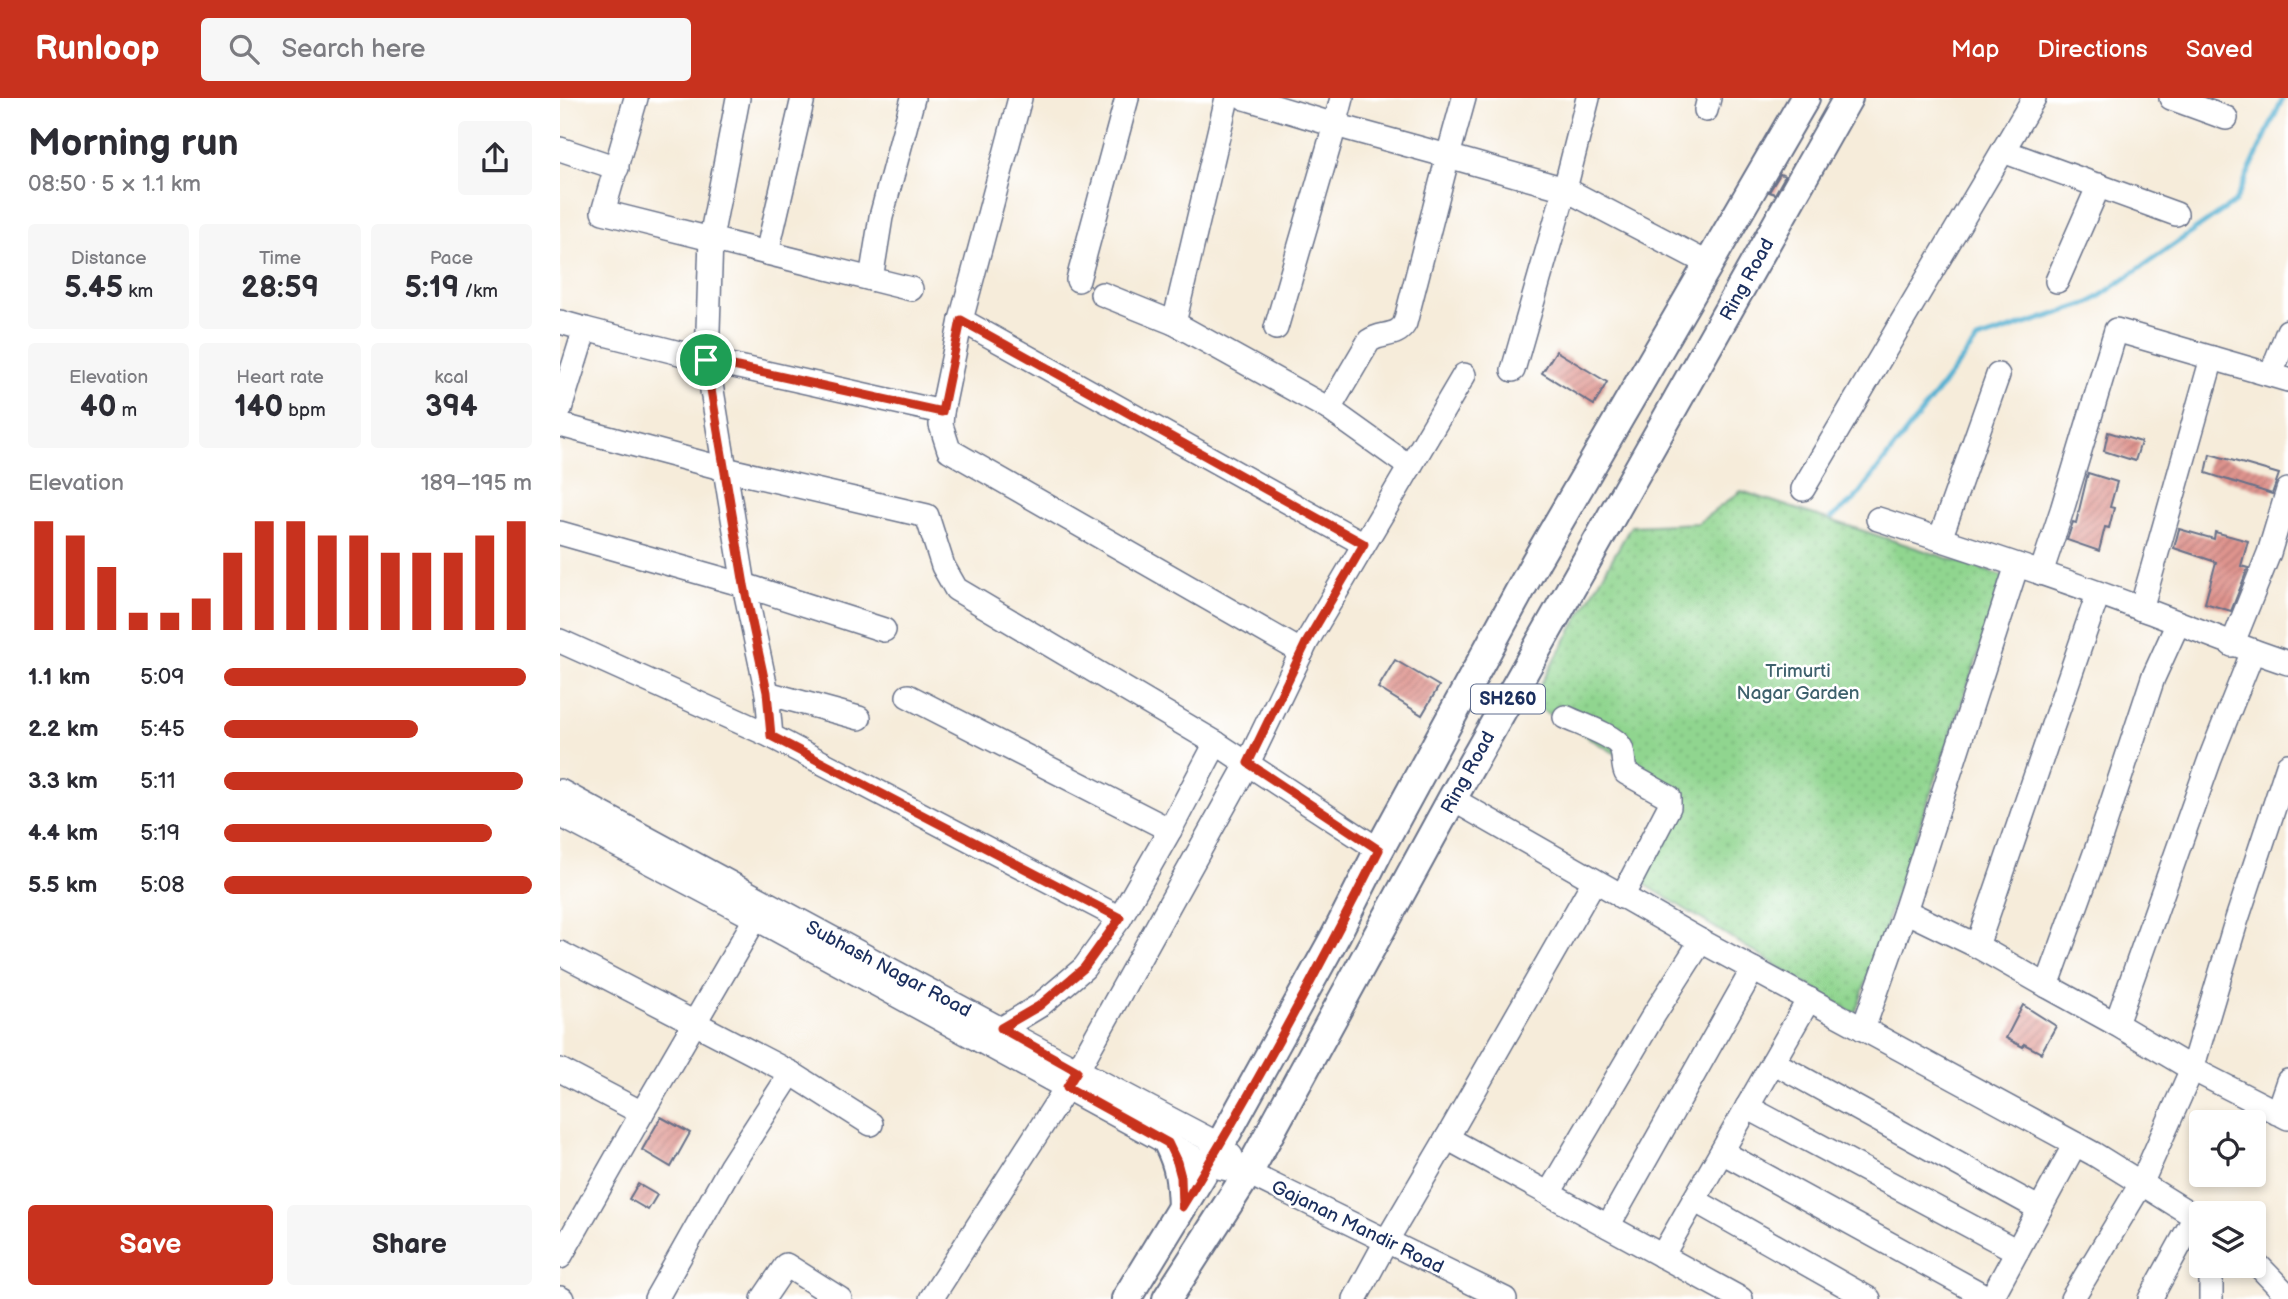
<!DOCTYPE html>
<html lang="en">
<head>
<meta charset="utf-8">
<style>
  body { margin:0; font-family:"Balsamiq Sans",sans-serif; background:#f7f7f7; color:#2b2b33; height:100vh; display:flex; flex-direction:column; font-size:26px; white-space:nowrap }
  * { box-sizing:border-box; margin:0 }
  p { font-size:23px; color:#7c7c81 }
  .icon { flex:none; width:38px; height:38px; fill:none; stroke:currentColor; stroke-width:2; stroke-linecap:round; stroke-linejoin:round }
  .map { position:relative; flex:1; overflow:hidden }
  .drawer { display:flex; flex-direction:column; background:#fff; width:560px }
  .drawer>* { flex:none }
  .fabs { position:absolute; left:1629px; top:1012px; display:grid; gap:14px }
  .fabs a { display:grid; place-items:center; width:77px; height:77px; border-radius:7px; background:#fff; box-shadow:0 4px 10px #0003; font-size:35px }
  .pin { position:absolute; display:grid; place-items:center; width:60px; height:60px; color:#fff; margin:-30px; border:4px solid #fff; border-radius:50%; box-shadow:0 2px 7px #0007 }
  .round { display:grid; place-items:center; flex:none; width:74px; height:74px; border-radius:7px; background:#f7f7f7 }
  .summary { display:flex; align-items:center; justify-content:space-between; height:119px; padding:0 28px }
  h1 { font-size:38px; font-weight:600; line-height:52px }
  .figures { display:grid; grid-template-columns:repeat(3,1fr); gap:10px; height:119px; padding:7px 28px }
  .figures div { display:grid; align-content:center; border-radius:7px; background:#f7f7f7; text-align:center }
  .figures b { font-size:30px; font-weight:600 }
  .figures small { font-size:19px; font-weight:400 }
  .figures p { font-size:19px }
  .chart { height:196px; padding:14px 28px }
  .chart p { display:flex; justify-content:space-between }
  .chart svg { width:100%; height:126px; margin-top:7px; stroke:#c8321e; stroke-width:6 }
  .primary-button { display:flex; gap:14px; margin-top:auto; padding:14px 28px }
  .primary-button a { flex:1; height:80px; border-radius:7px; background:#c8321e; color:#fff; font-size:28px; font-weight:600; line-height:80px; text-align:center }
  .primary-button a+a { background:#f7f7f7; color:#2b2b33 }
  ul { padding:0 28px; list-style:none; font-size:23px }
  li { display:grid; grid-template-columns:112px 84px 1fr; align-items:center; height:52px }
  li i { height:18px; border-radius:9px; background:#c8321e }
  header { display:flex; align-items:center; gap:42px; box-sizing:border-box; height:98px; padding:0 35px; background:#c8321e; color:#fff }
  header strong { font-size:33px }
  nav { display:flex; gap:38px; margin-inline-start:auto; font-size:24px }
  .search { width:490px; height:63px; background:#f7f7f7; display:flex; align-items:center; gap:18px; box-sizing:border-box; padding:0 24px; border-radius:7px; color:#7c7c81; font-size:26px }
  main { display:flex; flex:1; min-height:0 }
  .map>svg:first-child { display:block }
  .green { fill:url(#green-dots); stroke:#568276; stroke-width:2 }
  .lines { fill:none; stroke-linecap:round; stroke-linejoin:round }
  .stream { stroke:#53b0d1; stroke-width:5 }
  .building { fill:url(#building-hatch) }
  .minor-casing { stroke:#687189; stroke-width:26 }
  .major-casing { stroke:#687189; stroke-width:32 }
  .minor { stroke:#fff; stroke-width:23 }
  .major { stroke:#fff; stroke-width:28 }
  .route-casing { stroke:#fff; stroke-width:14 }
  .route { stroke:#c8321e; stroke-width:9 }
  .labels { text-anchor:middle; stroke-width:5; stroke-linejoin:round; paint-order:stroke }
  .shield { fill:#fff; stroke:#5f6d8e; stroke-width:2 }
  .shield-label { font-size:18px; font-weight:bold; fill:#1b2f5e }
  .street-label { font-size:19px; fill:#1b2f5e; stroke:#fff }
  .park-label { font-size:19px; fill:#3e616d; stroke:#fff }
</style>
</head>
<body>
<header>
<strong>Runloop</strong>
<div class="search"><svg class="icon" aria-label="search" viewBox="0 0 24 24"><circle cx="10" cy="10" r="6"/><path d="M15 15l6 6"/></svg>Search here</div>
<nav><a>Map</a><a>Directions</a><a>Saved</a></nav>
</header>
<main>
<section class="drawer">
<div class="summary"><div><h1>Morning run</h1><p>08:50 · 5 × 1.1 km</p></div><a class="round"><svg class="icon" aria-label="share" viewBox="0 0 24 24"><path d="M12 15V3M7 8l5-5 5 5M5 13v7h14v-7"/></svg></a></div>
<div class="figures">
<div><p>Distance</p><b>5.45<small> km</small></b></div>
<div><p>Time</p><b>28:59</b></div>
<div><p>Pace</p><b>5:19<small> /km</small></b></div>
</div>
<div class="figures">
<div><p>Elevation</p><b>40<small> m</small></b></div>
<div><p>Heart rate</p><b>140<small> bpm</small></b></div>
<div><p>kcal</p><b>394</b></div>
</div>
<div class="chart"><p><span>Elevation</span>189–195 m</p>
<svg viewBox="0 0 160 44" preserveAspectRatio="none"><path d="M5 44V6M15 44V11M25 44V22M35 44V38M45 44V38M55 44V33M65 44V17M75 44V6M85 44V6M95 44V11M105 44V11M115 44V17M125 44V17M135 44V17M145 44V11M155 44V6"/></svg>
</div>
<ul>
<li><b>1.1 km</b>5:09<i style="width:98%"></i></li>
<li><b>2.2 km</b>5:45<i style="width:63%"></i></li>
<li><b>3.3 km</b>5:11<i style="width:97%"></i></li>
<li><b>4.4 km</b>5:19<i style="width:87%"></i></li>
<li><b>5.5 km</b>5:08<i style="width:100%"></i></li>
</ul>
<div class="primary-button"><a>Save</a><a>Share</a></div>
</section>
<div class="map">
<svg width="1728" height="1201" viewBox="0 0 1728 1201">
  <defs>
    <pattern id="green-dots" width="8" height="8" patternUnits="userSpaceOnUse" patternTransform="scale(1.75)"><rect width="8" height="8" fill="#90d58f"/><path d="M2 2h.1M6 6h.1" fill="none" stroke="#7cb77e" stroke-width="1.8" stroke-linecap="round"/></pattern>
    <pattern id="building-hatch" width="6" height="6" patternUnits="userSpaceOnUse" patternTransform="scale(1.75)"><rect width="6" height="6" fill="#df948e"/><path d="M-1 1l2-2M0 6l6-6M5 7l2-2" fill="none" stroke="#b47977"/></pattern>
  </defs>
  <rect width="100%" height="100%" fill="#fff"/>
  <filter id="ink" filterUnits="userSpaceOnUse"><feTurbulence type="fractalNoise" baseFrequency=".0143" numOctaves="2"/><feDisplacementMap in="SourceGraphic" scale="14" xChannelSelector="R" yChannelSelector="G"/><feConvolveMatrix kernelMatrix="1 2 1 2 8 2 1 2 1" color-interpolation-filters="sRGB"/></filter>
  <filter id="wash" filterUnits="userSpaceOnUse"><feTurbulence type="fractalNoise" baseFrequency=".00686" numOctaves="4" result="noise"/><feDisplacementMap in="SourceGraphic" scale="28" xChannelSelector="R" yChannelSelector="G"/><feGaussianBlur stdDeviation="1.57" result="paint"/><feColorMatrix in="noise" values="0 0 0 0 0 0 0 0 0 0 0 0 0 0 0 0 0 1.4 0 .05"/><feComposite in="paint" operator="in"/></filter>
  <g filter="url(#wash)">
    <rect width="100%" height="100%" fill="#f6ecda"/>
    <path class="green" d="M1181 393 1445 479 1295 916 1076 781 1120 694 970 605 1071 428 1138 425Z"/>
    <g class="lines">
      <path class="stream" d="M1272 419 1294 402 1417 242 1530 205 1675 104 1723 0"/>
    </g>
    <g id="blocks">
      <g class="building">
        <path d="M1220 76 1225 78 1215 96 1209 94Z"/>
        <path d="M996 253 1047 284 1034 307 982 275Z"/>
        <path d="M1548 334 1581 344 1575 363 1544 353Z"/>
        <path d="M1650 356 1719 376 1712 396 1646 375Z"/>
        <path d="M1528 375 1557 384 1550 409 1554 410 1549 430 1545 429 1539 453 1507 442 1513 424 1516 425Z"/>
        <path d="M1619 431 1654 441 1655 434 1688 443 1681 468 1688 470 1671 513 1645 505 1656 464 1614 450Z"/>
        <path d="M835 562 879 588 862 617 818 590Z"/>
        <path d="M1463 907 1496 928 1481 955 1464 946 1463 949 1446 940Z"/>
        <path d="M101 1019 130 1035 111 1069 82 1052Z"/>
        <path d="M78 1086 97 1097 88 1112 69 1101Z"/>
      </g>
    </g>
  </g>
  <g filter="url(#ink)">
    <use href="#blocks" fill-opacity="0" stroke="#687189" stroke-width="2"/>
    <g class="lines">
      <g class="minor-casing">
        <g id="minor">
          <path d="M76 0 43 114 351 191"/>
          <path d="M178 0 151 140 147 262 184 487 207 595 211 638 560 820 524 870 479 908 421 943"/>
          <path d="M460 0 401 222 382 314 381 327 389 352 742 554"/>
          <path d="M667 0 614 225 769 311 809 243C821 234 837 240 845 225L888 58 775 27 782 0"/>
          <path d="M685 0 775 27 716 230"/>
          <path d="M904 0 888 58 1005 91 1028 0"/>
          <path d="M1611 0 1666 20"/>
          <path d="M1146 12 1149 0"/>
          <path d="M0 51 57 70"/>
          <path d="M1443 53 1616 116"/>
          <path d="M207 155 243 0"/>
          <path d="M311 181 321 119 353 0"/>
          <path d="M518 182 567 0"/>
          <path d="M1497 183 1539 87"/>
          <path d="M542 196 614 225"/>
          <path d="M401 222 804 446"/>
          <path d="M0 224 25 231"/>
          <path d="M953 272 1005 91 1147 165"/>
          <path d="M1711 276 1728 233"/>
          <path d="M0 311 25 231 147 262 382 314"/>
          <path d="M769 311 850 369"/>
          <path d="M0 327 165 371 367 418 383 468 396 491 656 645 610 732 560 820"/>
          <path d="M1243 391 1474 0"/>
          <path d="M1318 421C1407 450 1495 478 1582 511 1631 529 1679 549 1728 565"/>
          <path d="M0 435 184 487 324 532"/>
          <path d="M1380 441 1438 277"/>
          <path d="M1481 475 1502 412 1556 232 1728 282"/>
          <path d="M1538 496 1417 848 1487 888 1537 750 1593 580 1618 525"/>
          <path d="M1581 511 1652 260"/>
          <path d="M0 543 211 638"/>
          <path d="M1672 547 1709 455 1728 392"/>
          <path d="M207 595 299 620"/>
          <path d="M348 598 610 732"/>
          <path d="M1005 619C1017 625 1053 637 1060 648 1065 655 1062 667 1066 675L1109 699V709L1062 799"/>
          <path d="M656 645 819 752"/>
          <path d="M0 693C220 812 439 932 660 1047L671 1058"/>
          <path d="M892 701 1141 843 1534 1056 1642 1123"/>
          <path d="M0 717 195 820 648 1067 688 1075 945 1201"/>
          <path d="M1345 813 1417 848"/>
          <path d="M0 855 231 975 171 1068 96 1201"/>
          <path d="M1487 888 1556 926 1632 971 1728 1020"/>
          <path d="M1556 926 1650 661 1693 553"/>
          <path d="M1303 931 1345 813 1457 467"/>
          <path d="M1213 964 1480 1111"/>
          <path d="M0 972 82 1015 0 1159"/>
          <path d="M231 975 311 1026"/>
          <path d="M1187 1009 1457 1153"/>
          <path d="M82 1015 202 809"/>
          <path d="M1717 1015 1728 983"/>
          <path d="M887 1040 1034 783"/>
          <path d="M1162 1054 1430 1201"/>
          <path d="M989 1095 1095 915 1141 843"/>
          <path d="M1134 1102 1309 1201"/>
          <path d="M1048 1128 1193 871"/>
          <path d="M1102 1158 1249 901"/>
          <path d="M1694 1163 1723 1193 1728 1196"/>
          <path d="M0 1200 2 1201"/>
          <path d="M203 1201 226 1167 280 1201"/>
          <path d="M371 1201 517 973 688 665 746 545 904 277"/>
          <path d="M795 1201 827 1142 887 1040 1181 1201"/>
          <path d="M1431 1201 1515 1046"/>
          <path d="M1512 1201 1581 1086 1632 971 1676 824 1728 667"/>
          <path d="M1590 1201 1635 1119"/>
          <path d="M1651 1201V1176L1655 1167"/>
        </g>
      </g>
      <g class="major-casing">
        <g id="major">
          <path d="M608 1045C620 1069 621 1083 622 1109"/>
          <path d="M566 1201 660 1047 776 837 819 752 976 463 1245 0"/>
          <path d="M607 1201 688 1075 892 701 1288 0"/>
        </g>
      </g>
      <use href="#minor" class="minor"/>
      <use href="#major" class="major"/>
    </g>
  </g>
  <g class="lines" filter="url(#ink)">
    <g class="route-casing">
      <path id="route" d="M401 222 804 446 746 545 688 665 819 752C758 873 694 993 622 1109L621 1079 617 1064 608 1045 507 989 517 973 441 930 479 908 524 870 560 820 211 638 207 594 184 487 146 262 382 314Z"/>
    </g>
    <use href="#route" class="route"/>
  </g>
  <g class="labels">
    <rect class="shield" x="911" y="586.5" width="74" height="29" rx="5"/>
    <g class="shield-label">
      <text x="948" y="607">SH260</text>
    </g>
    <g class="street-label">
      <text transform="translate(1186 181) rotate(-61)" y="7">Ring Road</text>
      <text transform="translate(907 674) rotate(-61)" y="7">Ring Road</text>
      <text transform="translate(329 870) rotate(28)" y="7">Subhash Nagar Road</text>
      <text transform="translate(798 1128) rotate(26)" y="7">Gajanan Mandir Road</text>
    </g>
    <g class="park-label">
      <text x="1238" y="579">Trimurti<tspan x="1238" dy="22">Nagar Garden</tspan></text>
    </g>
  </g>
</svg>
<div class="fabs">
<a><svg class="icon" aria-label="locate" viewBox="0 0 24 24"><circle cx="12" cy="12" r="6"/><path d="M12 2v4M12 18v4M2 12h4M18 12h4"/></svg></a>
<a><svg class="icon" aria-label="layers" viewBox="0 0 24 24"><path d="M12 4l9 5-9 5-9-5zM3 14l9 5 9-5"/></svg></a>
</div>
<div class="pin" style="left:146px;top:262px;background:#1e9e55"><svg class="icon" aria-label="arrive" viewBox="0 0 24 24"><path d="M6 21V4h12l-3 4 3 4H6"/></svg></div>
</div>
</main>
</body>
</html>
